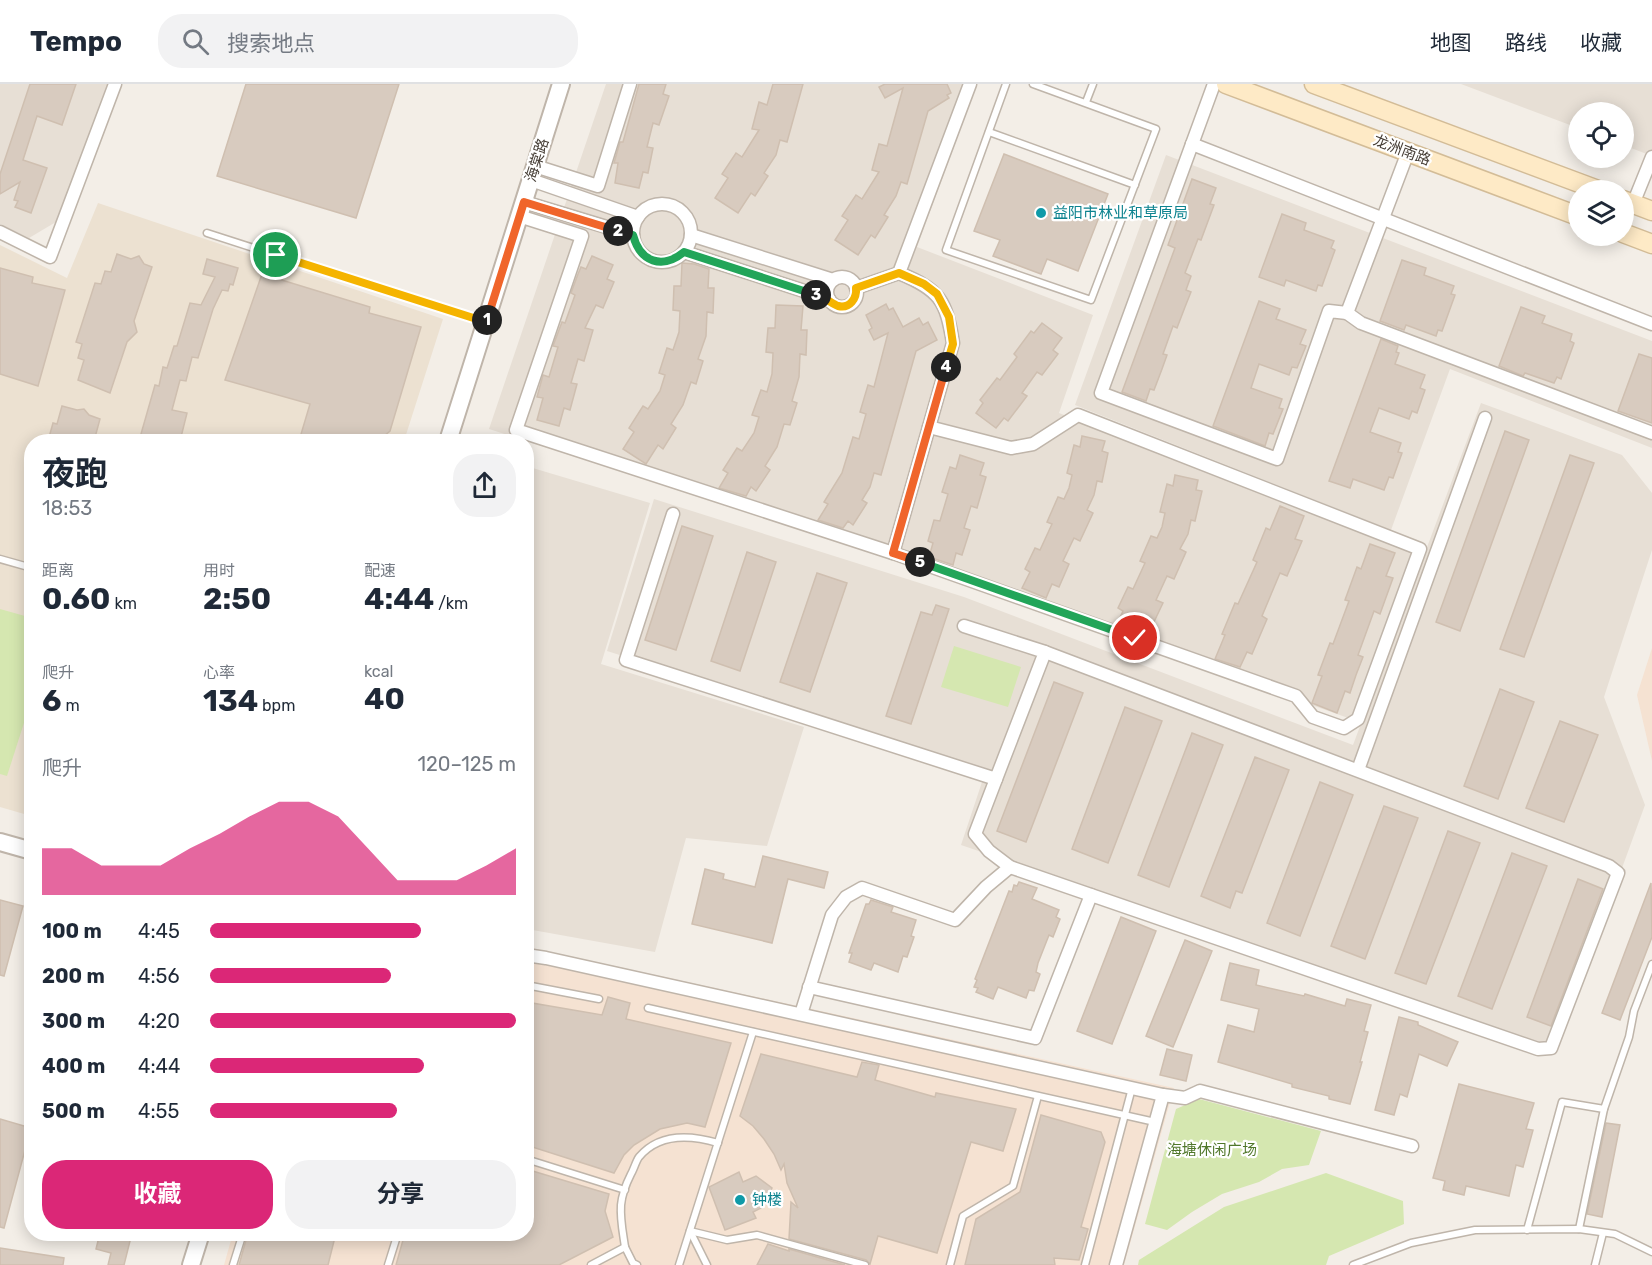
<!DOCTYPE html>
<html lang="zh">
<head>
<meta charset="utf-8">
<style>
  body { margin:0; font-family:Rubik,"Noto Sans SC",sans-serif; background:#f2f2f3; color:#1f2937; height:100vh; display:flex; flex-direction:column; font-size:22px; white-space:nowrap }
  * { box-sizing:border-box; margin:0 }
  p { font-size:20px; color:#747a83 }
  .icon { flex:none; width:33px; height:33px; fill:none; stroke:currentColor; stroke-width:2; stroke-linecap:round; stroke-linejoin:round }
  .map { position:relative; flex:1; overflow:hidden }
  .details { position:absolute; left:24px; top:350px; width:510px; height:807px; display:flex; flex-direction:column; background:#fff; border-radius:24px; box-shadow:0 3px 15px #0003 }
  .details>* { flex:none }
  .fabs { position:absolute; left:1568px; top:18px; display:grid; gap:12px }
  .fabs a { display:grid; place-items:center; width:66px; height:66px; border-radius:50%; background:#fff; box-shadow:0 3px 15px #0003; font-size:30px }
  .pin { position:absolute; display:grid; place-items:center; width:51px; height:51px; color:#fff; margin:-26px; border:3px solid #fff; border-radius:50%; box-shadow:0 2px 6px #0007 }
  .km { position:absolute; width:30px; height:30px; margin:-15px; border-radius:50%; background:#222; color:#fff; font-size:16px; line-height:30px; text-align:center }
  .round { display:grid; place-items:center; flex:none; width:63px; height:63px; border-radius:24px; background:#f2f2f3 }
  .headline { display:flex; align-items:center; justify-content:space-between; height:102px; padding:0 18px }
  h1 { font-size:33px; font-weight:700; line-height:45px }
  .figures { display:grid; grid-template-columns:repeat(3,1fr); gap:9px; height:102px; padding:6px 18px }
  .figures div { display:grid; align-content:center }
  .figures b { font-size:30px; font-weight:700 }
  .figures small { font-size:16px; font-weight:400 }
  .figures p { font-size:16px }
  .chart { height:168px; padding:12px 18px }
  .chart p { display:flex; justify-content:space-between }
  .chart svg { width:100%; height:108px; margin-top:6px; fill:#db2777; opacity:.7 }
  .cta { display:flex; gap:12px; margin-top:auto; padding:12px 18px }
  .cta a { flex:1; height:69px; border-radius:24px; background:#db2777; color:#fff; font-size:24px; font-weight:700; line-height:69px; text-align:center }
  .cta a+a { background:#f2f2f3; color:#1f2937 }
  ul { padding:0 18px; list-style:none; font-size:20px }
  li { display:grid; grid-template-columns:96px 72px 1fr; align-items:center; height:45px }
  li i { height:15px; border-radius:8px; background:#db2777 }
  header { display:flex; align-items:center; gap:36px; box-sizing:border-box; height:84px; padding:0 30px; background:#fff; border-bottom:2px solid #e0e1e3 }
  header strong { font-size:28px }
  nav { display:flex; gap:33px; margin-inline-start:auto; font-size:21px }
  .search { width:420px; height:54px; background:#f2f2f3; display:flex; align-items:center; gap:15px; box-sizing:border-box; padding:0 21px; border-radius:24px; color:#747a83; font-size:22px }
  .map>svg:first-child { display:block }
  .residential { fill:#e7dfd5 }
  .commercial { fill:#f5e2d2 }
  .education { fill:#ece1d1 }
  .green { fill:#d5e7b0 }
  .building { fill:#d8cbbf; stroke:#cfbfb0; stroke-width:1.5 }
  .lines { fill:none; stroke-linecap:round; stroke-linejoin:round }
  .service-casing { stroke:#bfb5aa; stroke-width:9 }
  .minor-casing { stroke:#bfb5aa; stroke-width:15 }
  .tertiary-casing { stroke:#bfb5aa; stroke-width:20 }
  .secondary-casing { stroke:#d3bc97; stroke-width:21 }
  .service { stroke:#fff; stroke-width:6 }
  .minor { stroke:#fff; stroke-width:12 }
  .tertiary { stroke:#fff; stroke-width:16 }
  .secondary { stroke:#feeac6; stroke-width:18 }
  .split-1-casing { stroke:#fff; stroke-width:12 }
  .split-2-casing { stroke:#fff; stroke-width:12 }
  .split-3-casing { stroke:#fff; stroke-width:12 }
  .split-4-casing { stroke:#fff; stroke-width:12 }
  .split-5-casing { stroke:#fff; stroke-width:12 }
  .split-6-casing { stroke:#fff; stroke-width:12 }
  .split-1 { stroke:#f5b400; stroke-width:8 }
  .split-2 { stroke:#f0652b; stroke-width:8 }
  .split-3 { stroke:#22a559; stroke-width:8 }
  .split-4 { stroke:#f5b400; stroke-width:8 }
  .split-5 { stroke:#f0652b; stroke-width:8 }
  .split-6 { stroke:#22a559; stroke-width:8 }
  .culture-dot { fill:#0f9aa8; stroke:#fff; stroke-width:2 }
  .labels { text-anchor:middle; stroke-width:4.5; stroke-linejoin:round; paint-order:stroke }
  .street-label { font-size:15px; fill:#463e36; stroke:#fff }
  .culture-label { font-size:15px; fill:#0d838f; stroke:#fff; text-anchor:start }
  .park-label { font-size:15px; fill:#50772a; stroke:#fff }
</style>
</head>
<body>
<header>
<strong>Tempo</strong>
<div class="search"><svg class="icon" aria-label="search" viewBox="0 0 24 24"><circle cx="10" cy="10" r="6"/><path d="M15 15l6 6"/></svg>搜索地点</div>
<nav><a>地图</a><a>路线</a><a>收藏</a></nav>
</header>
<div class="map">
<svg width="1652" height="1181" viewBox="0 0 1652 1181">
  <rect width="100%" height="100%" fill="#f3eee7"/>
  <g class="residential">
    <path d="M0 0H108L66 132 29 154 0 140Z"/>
    <path d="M606 0H977L917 163 1093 231 1059 329 1412 467 1351 635 962 497 489 345Z"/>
    <path d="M1461 0H1652V72L1623 61V28H1578V44Z"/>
    <path d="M1166 71 1652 257V364L1450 285 1391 446 1075 321Z"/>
    <path d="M1481 319 1622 371 1652 409V466L1604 613 1645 721 1556 965 961 761 986 686 607 567 654 415 964 513 1353 661Z"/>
    <path d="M526 382 650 419 601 580 804 643 767 762 686 754 655 868 527 845Z"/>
  </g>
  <g class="commercial">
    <path d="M1652 564V677L1637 611Z"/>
    <path d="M527 863 1174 1004 1124 1181H224L233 1149H526Z"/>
  </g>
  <path class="education" d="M98 119 443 235 404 357H32L31 732 0 723V161L67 194Z"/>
  <g class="green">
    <path d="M0 525 32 534 31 617 7 692 0 690Z"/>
    <path d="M954 562 1021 583 1008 623 941 603Z"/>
    <path d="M1199 1015 1321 1047 1309 1081 1282 1085 1259 1098 1222 1110 1192 1128 1167 1146 1145 1140 1176 1025Z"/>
    <path d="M1326 1089 1403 1117 1404 1140 1329 1172 1326 1181H1138L1139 1176 1224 1123Z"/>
  </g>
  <g class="building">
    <path d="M30 0H76L62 41 37 32 23 76 47 84 31 129 15 123 18 117 14 116 20 98 0 110V90Z"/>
    <path d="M246 0H399L356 134 217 92Z"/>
    <path d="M639 0H666L663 10 669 12 659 41 653 39 647 63 653 64 648 89 643 88 639 104 615 99 618 79H614L620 58H623Z"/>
    <path d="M773 0H803L787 58 780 56 776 71 764 89 768 92 755 112 751 109 738 129 715 114 728 94 722 90 736 69 742 73 759 46 752 45 759 18 767 21Z"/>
    <path d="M885 0H947L951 9 947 11 949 14 928 27 907 100 901 98 896 112 884 131 888 133 875 154 871 151 858 171 835 156 848 136 842 132 856 111 862 115 879 88 872 86 879 60 887 62 903 4 885 14 879 3Z"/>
    <path d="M1004 70 1108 110 1078 187 1047 175 1041 190 993 172 1000 156 974 147Z"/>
    <path d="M1192 95 1216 104 1210 120 1214 121 1201 156 1198 155 1185 189 1191 192 1186 206 1191 208 1185 223 1177 244 1173 242 1163 270 1167 271 1162 285 1154 306 1150 305 1146 317 1122 308 1175 164 1168 161Z"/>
    <path d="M1282 130 1306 139 1304 146 1334 157 1331 164 1335 166 1322 202 1318 201 1316 207 1286 196 1284 202 1259 193Z"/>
    <path d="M117 170 131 175 139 172 144 180 152 183 134 237 137 248 127 258 110 309 78 296 84 276 78 274 82 260 76 258 95 199 101 200 105 187 111 188Z"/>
    <path d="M592 172 613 181 607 195 614 198 603 224 596 221 585 244 593 246 584 277 578 275 571 299 577 300 570 326 564 324 559 342 537 336 543 314 537 313 543 291 549 293 558 263 553 262 562 238 565 239 575 211 571 209 578 190 581 183 586 185Z"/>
    <path d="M207 175 238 184 233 201 230 200 228 207 222 206 213 225 198 274 192 273 186 297 180 296 172 326 187 329 180 357H139L155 301 159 302 163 283 167 284 174 262H177L190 219 201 221 215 193 203 190Z"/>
    <path d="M1402 176 1426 184 1424 191 1454 202 1451 210 1455 211 1442 247 1438 246 1436 252 1406 241 1404 246 1380 237Z"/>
    <path d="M682 179 694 180 709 185 708 204H714L713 229 707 228 706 252 698 275 703 277 696 300 691 298 683 321 671 340 676 344 663 365 658 361 646 380 623 365 634 348 629 344 643 322 648 325 660 307 665 291 659 289 667 264 673 266 679 248 680 227 673 226 674 202H681Z"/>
    <path d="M0 184 33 193 32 199 65 206 38 302 0 290Z"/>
    <path d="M262 190 370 223 369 229 421 243 390 347 378 357H299L310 320 225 296Z"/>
    <path d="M1259 217 1280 225 1276 235 1306 246 1300 260 1306 262 1297 284 1292 283 1289 291 1259 280 1251 304 1282 315 1279 324 1283 325 1273 350 1269 349 1265 362 1213 342Z"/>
    <path d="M886 220 889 226 893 224 903 243 919 234 923 241 928 238 937 256 916 267 881 391 874 389 870 403 862 416 867 419 853 441 848 437 843 444 818 436 828 420 824 418 842 389 853 353 859 355 866 330 860 328 868 301 874 303 888 249 874 256 869 246 872 244 866 231Z"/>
    <path d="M776 221 803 222 801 246H807L806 271 800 270 799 293 792 317 797 319 790 341 784 340 777 363 765 382 770 386 756 407 751 403 746 412 719 404 728 389 723 386 737 364 742 367 754 349 759 333 752 331 761 306 767 308 772 290 773 269 766 268 768 244H775Z"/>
    <path d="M1521 223 1545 232 1542 239 1572 250 1570 257 1574 259 1561 295 1557 293 1554 299 1525 289 1523 292 1499 282Z"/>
    <path d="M1042 239 1062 254 1053 266 1058 270 1042 291 1037 288 1022 309 1027 312 1008 337 1004 334 996 344 976 329 983 319 980 316 997 294 1000 296 1017 273 1014 270 1031 247 1034 249Z"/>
    <path d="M1381 255 1398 262 1396 268 1399 269 1395 280 1425 291 1420 304 1425 306 1417 329 1412 327 1409 335 1379 324 1370 348 1401 359 1398 368 1402 369 1393 394 1389 393 1384 406 1353 395 1350 404 1329 397Z"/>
    <path d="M1639 270 1652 274V339L1618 327Z"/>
    <path d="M62 322 77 326 84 325 89 331 100 335 94 357H48L53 339 57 340Z"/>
    <path d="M1505 347 1529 356 1460 547 1436 538Z"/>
    <path d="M1082 352 1105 357 1102 367 1108 369 1102 398 1097 397 1094 411 1087 426 1093 429 1080 457 1074 454 1063 477 1069 480 1059 503 1052 500 1046 514 1022 504 1030 488 1025 485 1035 464 1040 466 1052 440 1047 438 1058 413 1064 415 1069 404 1072 391 1067 389 1074 361 1080 363Z"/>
    <path d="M960 371 984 379 980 391 986 393 977 424 971 422 964 444 970 446 962 471 956 469 953 481 929 473 933 459 928 457 934 436 940 437 948 410 942 408 950 383 956 385Z"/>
    <path d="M1570 371 1594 379 1524 573 1500 565Z"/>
    <path d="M1175 391 1198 396 1196 406 1202 407 1195 437 1191 436 1188 450 1180 465 1186 468 1174 495 1167 492 1156 516 1163 519 1152 542 1146 539 1141 548 1117 540 1123 527 1118 524 1128 503 1133 505 1145 479 1140 477 1151 452 1157 454 1162 443 1165 429 1160 428 1167 400 1173 402Z"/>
    <path d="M1280 422 1304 432 1295 455 1302 457 1287 492 1280 489 1262 532 1267 535 1252 570 1247 568 1240 583 1215 575 1225 551 1222 550 1235 519 1238 520 1257 478 1253 476 1266 444 1270 446Z"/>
    <path d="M682 442 713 452 676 566 645 556Z"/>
    <path d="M1370 460 1395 469 1386 492 1393 494 1380 530 1374 527 1358 571 1363 573 1356 591 1350 609 1345 607 1337 629 1312 619 1322 592 1318 591 1330 559 1333 560 1349 517 1345 516 1357 483 1361 485Z"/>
    <path d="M747 468 776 478 740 587 711 577Z"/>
    <path d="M817 489 847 499 810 608 780 598Z"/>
    <path d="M936 521 949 525 911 640 886 632 921 528 932 531Z"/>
    <path d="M1054 598 1083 609 1026 758 997 747Z"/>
    <path d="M1500 605 1534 618 1498 715 1464 702Z"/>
    <path d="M1125 623 1162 637 1108 779 1072 765Z"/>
    <path d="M1560 637 1598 651 1564 738 1526 724Z"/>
    <path d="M1192 649 1223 661 1169 803 1138 791Z"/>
    <path d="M1255 673 1289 686 1242 809 1236 807 1230 824 1201 812Z"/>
    <path d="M1320 698 1353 711 1300 852 1267 839Z"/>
    <path d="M1384 722 1418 734 1365 875 1331 862Z"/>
    <path d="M1448 747 1480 759 1426 900 1395 889Z"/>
    <path d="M1512 769 1547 782 1492 925 1458 912Z"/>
    <path d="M763 772 828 788 824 804 788 795 772 859 692 840 705 785 724 790 723 795 755 803Z"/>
    <path d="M1578 795 1603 805 1551 942 1527 933Z"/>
    <path d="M1019 798 1037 804 1032 815 1059 826 1056 833 1060 835 1053 853 1049 851 1038 879 1036 888 1040 890 1034 907 1029 906 1026 914 998 903 993 915 976 908 978 904 974 903 977 896 975 895 1009 807 1012 808 1014 801 1017 802Z"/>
    <path d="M1651 799 1652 853 1620 936 1602 929Z"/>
    <path d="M0 816 23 822 4 892 0 891Z"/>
    <path d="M871 816 893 823 891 828 916 836 911 852 914 853 907 873 903 872 898 888 874 879 871 886 849 878 852 869H849L866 820H869Z"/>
    <path d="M1121 833 1156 847 1112 960 1077 947Z"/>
    <path d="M1185 856 1212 867 1173 963 1146 952Z"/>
    <path d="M1230 879 1259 886 1256 901 1304 912 1305 910 1345 922 1347 915 1371 921 1364 947 1368 948 1360 978H1362L1350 1020 1329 1015V1012L1292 1003V1000L1218 978 1228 941 1254 948 1259 925 1221 916Z"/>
    <path d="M608 913 630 919 626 935 731 959 705 1043 687 1039 660 1045 634 1061 624 1071 614 1089 526 1061V918L602 931Z"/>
    <path d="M1399 933 1418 938V941L1458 958 1447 982 1419 970 1407 1013 1400 1010 1394 1031 1375 1026Z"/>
    <path d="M1167 965 1192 971 1186 997 1160 991Z"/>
    <path d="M761 970 857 993 862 978 879 981 875 996 935 1013 936 1009 1016 1025 1003 1067 971 1058 937 1169 878 1152 870 1180 866 1176 789 1155 791 1118 798 1124 787 1099 784 1080 781 1086 774 1070 764 1055 753 1042 740 1032Z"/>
    <path d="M1459 1000 1534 1019 1526 1045 1533 1046 1523 1083 1516 1081 1509 1112 1466 1102 1464 1111 1443 1106 1445 1097 1433 1094Z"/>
    <path d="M1041 1031 1101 1048 1105 1058 1081 1143 1088 1145 1079 1176 1054 1174 1055 1181H965L976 1135 1020 1108Z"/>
    <path d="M0 1035 31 1044 4 1144 0 1143Z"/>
    <path d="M1606 1039 1620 1041 1602 1133 1587 1130Z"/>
    <path d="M526 1085 609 1110 605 1127 613 1153 559 1181H396L405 1149H526Z"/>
    <path d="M739 1088 743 1098 756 1092 772 1104 763 1123 753 1128 756 1134 725 1146 709 1103Z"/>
    <path d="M100 1149H132L124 1181H108L111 1169 96 1165Z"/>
    <path d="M248 1149H336L328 1181H239Z"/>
    <path d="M768 1160 789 1167V1165L845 1181H757Z"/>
    <path d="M0 1164 64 1174 63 1181H0Z"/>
  </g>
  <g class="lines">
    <g class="service-casing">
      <g id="service">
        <path d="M1006 0 946 166 1091 216 1156 45 1033 0"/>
        <path d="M1086 18 1093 0"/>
        <path d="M989 48 1135 101"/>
        <path d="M207 149 483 238"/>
        <path d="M0 475 32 484"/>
        <path d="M526 901 599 915"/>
        <path d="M648 924 1155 1038"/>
        <path d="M526 1075 625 1106"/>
        <path d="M1579 1145 1604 1025 1629 953 1634 927 1652 880"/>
        <path d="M1527 1146 1562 1018 1604 1025"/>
        <path d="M690 1147 727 1156 757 1151 865 1181"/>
        <path d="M690 1147 707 1181"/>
        <path d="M625 1163C623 1149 620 1136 621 1121 622 1110 626 1100 631 1090 634 1085 636 1077 639 1073 659 1049 691 1051 718 1059"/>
        <path d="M233 1181 243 1149"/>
        <path d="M388 1181 398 1149"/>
        <path d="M591 1181 625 1163 633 1179 637 1181"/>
        <path d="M679 1181 753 948"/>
        <path d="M950 1181 963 1132 1013 1102 1038 1012"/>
        <path d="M1085 1181 1132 1004"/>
        <path d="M1353 1181 1411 1159 1475 1146 1579 1145 1615 1150 1652 1168"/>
        <path d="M1595 1181 1603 1149"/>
      </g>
    </g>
    <g class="minor-casing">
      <g id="minor">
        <path d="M1214 0 1101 309 1277 375 1329 227 1347 229 1408 68"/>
        <path d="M1192 60 1652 240"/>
        <path d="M535 82 598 102 630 0"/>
        <path d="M531 96 638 133"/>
        <path d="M524 118 633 151"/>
        <path d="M1633 120 1652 73"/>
        <circle cx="662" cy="149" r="29"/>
        <path d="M519 132 582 152 516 346 893 469 953 259C946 216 940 206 899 189L970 0"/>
        <path d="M0 148 50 173 115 0"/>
        <path d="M691 151 833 196"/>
        <path d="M684 168 829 215"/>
        <circle cx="842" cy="208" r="15"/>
        <path d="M856 204 899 189"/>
        <path d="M1347 229 1361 239 1652 349"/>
        <path d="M673 430 626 576 996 695 1045 568 964 542"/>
        <path d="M893 469 1296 612 1313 633 1344 644 1358 635 1420 465 1078 331 1033 360 1011 364 929 343"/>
        <path d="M1358 686 1485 334"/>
        <path d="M996 695 975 750 989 767 1010 783 1538 965 1551 964 1618 789 1609 782 1045 568"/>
        <path d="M526 871 546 874 1163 1011 1116 1181"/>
        <path d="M809 903 1035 954 1091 811"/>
        <path d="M801 930 832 831 846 813 862 804 955 836 986 803 1010 783"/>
        <path d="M1163 1011 1185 1014 1200 1007 1412 1062"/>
      </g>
    </g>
    <g class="tertiary-casing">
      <g id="tertiary">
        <path d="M448 357 561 0"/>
        <path d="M0 758 32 767"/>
        <path d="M191 1181 201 1149"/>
      </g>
    </g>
    <g class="secondary-casing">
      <g id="secondary">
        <path d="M1226 0 1578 132"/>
        <path d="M1314 0 1598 106"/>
        <path d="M1623 116 1652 127"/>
        <path d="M1623 149 1652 160"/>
      </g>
    </g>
    <use href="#service" class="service"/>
    <use href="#minor" class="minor"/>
    <use href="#tertiary" class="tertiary"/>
    <use href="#secondary" class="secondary"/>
  </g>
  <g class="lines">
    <g class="split-1-casing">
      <path id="split-1" d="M276 171 486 238 487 236"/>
    </g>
    <g class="split-2-casing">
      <path id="split-2" d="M487 236 524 118 618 147"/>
    </g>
    <g class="split-3-casing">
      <path id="split-3" d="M618 147 633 151C640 178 662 186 684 168L816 211"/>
    </g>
    <g class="split-4-casing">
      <path id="split-4" d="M816 211C825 213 832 220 838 222 850 225 857 214 856 204L899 189 924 200 937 210 949 233 953 260 946 283"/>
    </g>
    <g class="split-5-casing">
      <path id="split-5" d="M920 478 893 469 946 283"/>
    </g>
    <g class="split-6-casing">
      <path id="split-6" d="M920 478 1135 554"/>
    </g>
    <use href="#split-1" class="split-1"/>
    <use href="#split-2" class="split-2"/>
    <use href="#split-3" class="split-3"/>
    <use href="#split-4" class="split-4"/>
    <use href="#split-5" class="split-5"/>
    <use href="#split-6" class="split-6"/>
  </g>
  <g class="culture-dot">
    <circle cx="1041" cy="129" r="6"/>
    <circle cx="740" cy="1116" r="6"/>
  </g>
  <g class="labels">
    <g class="street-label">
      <text transform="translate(1402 66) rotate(21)" y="5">龙洲南路</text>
      <text transform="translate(537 76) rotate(-72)" y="5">海棠路</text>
    </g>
    <g class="culture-label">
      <text x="1053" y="134">益阳市林业和草原局</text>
      <text x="752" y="1121">钟楼</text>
    </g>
    <g class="park-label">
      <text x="1212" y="1071">海塘休闲广场</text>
    </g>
  </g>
</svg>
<div class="fabs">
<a><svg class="icon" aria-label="locate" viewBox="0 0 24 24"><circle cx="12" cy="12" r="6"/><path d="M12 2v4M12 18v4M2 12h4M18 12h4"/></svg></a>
<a><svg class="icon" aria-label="layers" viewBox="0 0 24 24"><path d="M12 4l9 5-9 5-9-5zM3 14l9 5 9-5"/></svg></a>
</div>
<div class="pin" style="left:276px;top:171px;background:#1e9e55"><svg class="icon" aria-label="arrive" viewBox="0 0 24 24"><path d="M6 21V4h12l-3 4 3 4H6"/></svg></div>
<div class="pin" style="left:1135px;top:554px;background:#d93025"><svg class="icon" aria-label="check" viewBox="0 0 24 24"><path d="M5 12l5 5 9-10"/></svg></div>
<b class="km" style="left:487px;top:236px">1</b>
<b class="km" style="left:618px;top:147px">2</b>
<b class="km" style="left:816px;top:211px">3</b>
<b class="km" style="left:946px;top:283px">4</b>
<b class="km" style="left:920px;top:478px">5</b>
<section class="details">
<div class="headline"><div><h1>夜跑</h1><p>18:53</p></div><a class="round"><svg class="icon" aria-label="share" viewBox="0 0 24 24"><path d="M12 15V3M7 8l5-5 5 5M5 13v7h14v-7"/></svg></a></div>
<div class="figures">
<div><p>距离</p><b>0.60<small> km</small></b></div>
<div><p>用时</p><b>2:50</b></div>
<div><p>配速</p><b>4:44<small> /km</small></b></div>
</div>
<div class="figures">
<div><p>爬升</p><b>6<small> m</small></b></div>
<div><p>心率</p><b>134<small> bpm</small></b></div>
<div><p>kcal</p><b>40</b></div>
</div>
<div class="chart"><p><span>爬升</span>120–125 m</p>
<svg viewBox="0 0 160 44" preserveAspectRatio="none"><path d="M0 44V25L10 25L20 32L30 32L40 32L50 25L60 19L70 12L80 6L90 6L100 12L110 25L120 38L130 38L140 38L150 32L160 25V44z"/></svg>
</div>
<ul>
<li><b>100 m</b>4:45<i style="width:69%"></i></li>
<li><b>200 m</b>4:56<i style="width:59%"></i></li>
<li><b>300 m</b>4:20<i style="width:100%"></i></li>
<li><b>400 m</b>4:44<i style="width:70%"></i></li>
<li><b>500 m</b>4:55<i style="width:61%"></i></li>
</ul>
<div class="cta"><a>收藏</a><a>分享</a></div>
</section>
</div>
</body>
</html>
